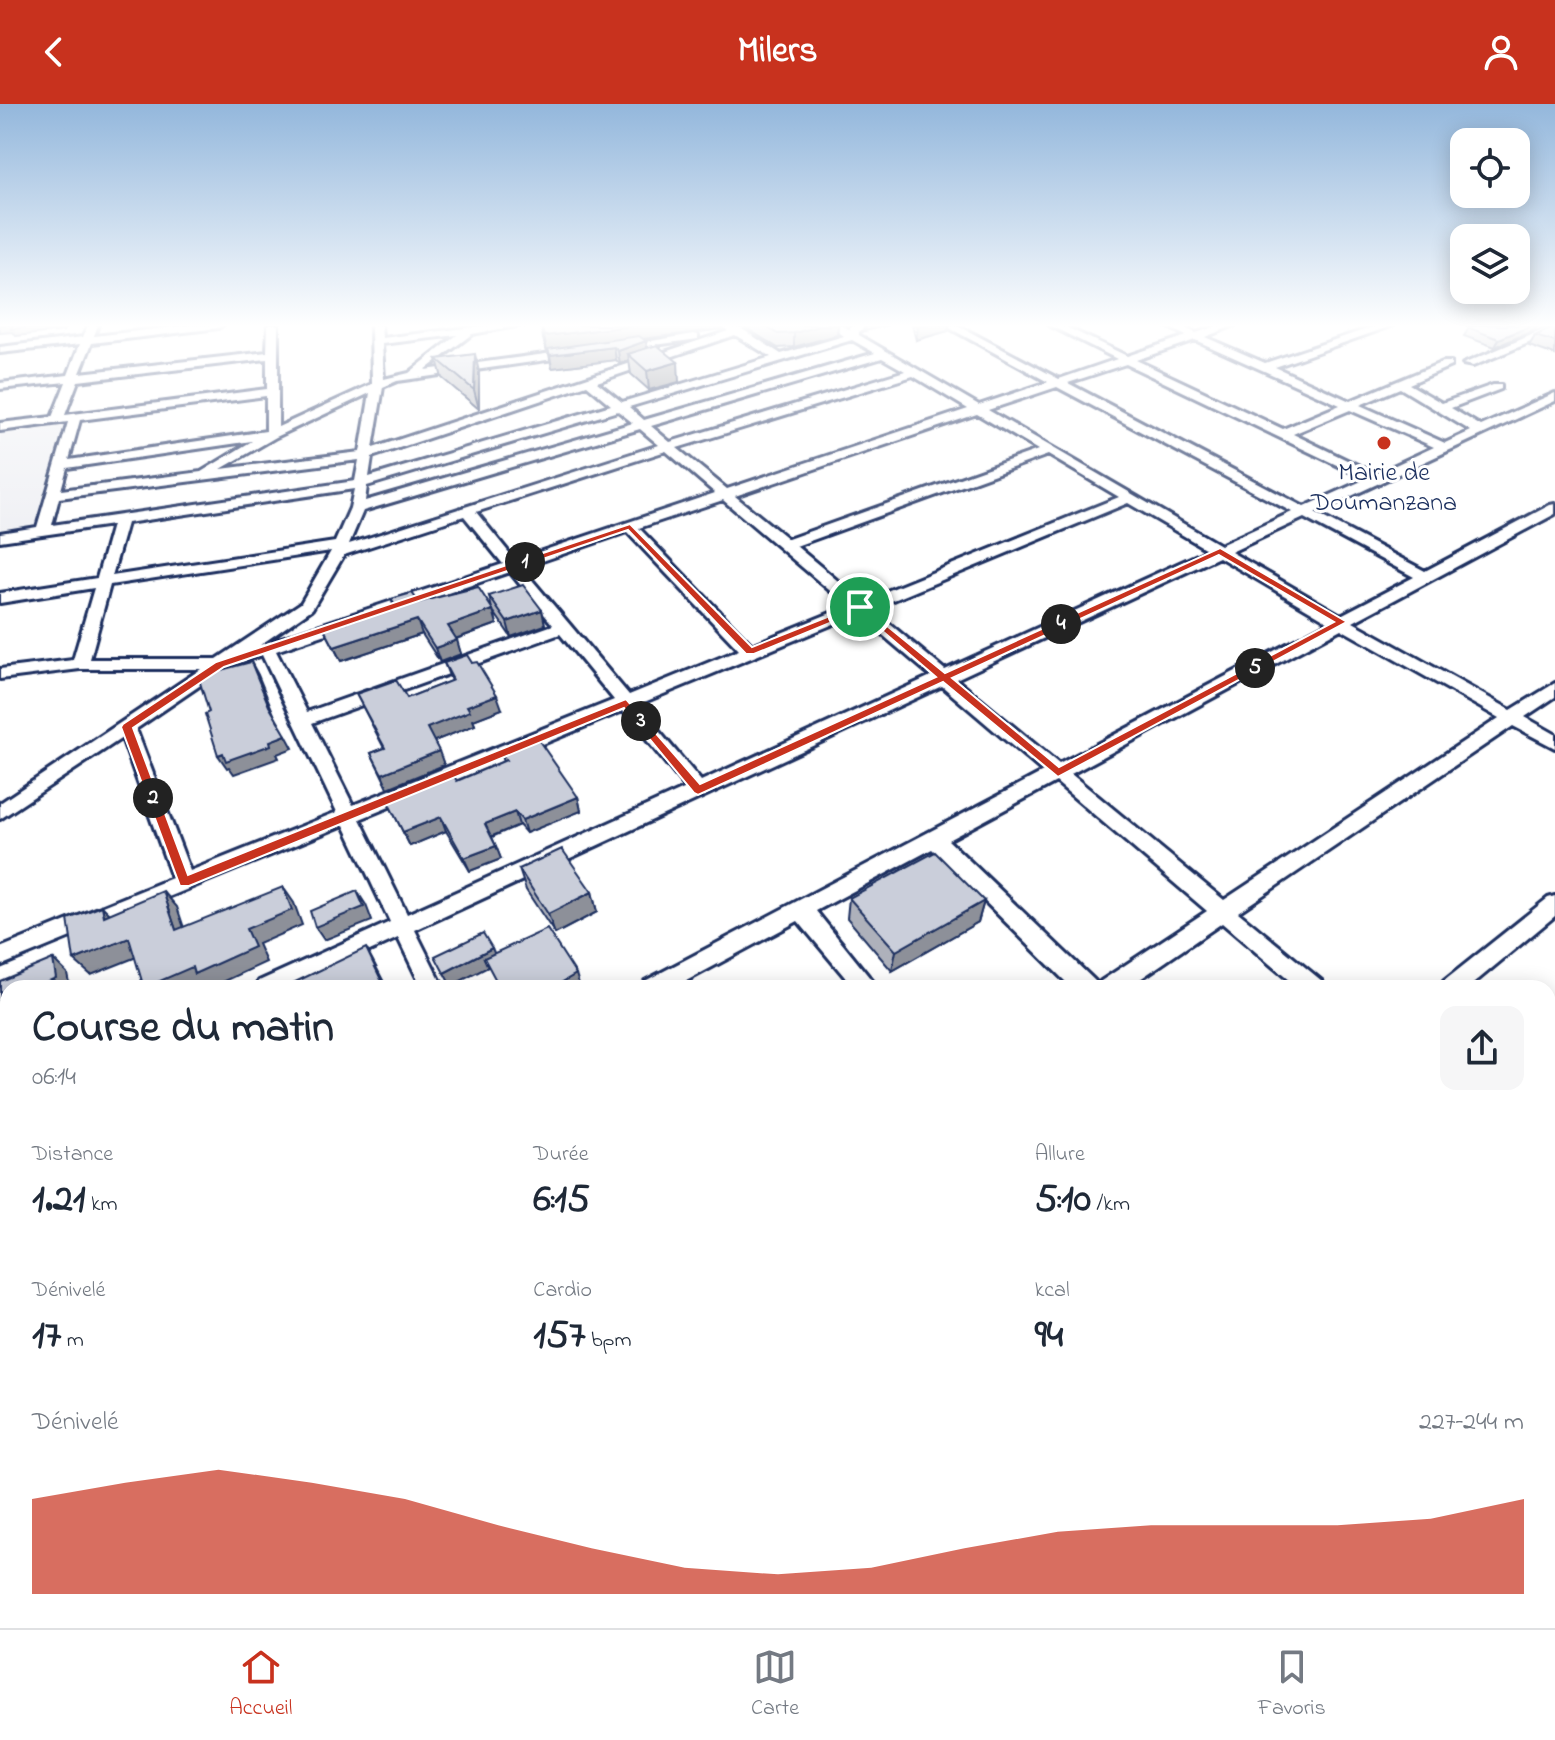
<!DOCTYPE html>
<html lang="fr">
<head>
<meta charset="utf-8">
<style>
  body { margin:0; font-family:"Indie Flower",sans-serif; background:#f6f6f7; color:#1f2937; height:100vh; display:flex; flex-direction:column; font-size:30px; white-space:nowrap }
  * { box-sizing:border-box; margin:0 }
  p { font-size:26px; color:#747a83 }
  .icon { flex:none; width:44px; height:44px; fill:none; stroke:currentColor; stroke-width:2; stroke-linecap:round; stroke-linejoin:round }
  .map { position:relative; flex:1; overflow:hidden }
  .panel { position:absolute; left:0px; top:876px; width:1556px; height:648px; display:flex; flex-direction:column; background:#fff; border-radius:24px 24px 0 0; box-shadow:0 4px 20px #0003 }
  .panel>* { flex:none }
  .controls { position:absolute; left:1450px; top:24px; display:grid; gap:16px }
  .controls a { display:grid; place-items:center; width:80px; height:80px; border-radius:16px; background:#fff; box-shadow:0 4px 20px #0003; font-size:40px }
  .pin { position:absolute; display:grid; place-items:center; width:68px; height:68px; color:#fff; margin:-34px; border:4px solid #fff; border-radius:50%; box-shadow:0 2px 8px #0007 }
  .km { position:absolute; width:40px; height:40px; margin:-20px; border-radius:50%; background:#222; color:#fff; font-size:22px; line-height:40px; text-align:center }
  .round { display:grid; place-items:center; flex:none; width:84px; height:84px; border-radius:16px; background:#f6f6f7 }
  .headline { display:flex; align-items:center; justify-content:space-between; height:136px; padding:0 32px }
  h1 { font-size:44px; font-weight:800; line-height:60px }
  .metrics { display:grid; grid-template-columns:repeat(3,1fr); gap:12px; height:136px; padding:8px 32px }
  .metrics div { display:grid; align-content:center }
  .metrics b { font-size:40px; font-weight:800 }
  .metrics small { font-size:22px; font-weight:400 }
  .metrics p { font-size:22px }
  .chart { height:224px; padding:16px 32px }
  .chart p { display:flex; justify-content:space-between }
  .chart svg { width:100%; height:144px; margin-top:8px; fill:#c8321e; opacity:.7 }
  header { display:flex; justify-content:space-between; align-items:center; height:104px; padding:0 32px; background:#c8321e; color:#fff; font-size:36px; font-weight:800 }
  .dock { display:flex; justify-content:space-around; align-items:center; height:112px; border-top:2px solid #e0e1e3; background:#fff; font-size:22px; color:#747a83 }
  .dock a { display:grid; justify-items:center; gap:4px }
  .dock .current { color:#c8321e }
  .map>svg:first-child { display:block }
  .built { fill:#eff0f4 }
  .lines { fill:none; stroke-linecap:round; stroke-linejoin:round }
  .minor-casing { stroke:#1b2f5e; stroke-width:6 }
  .minor { fill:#fff; fill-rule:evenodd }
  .wall { fill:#aeb1bb; stroke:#1b2f5e; stroke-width:2 }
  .shaded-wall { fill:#8d9099; stroke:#1b2f5e; stroke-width:2 }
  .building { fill:#caceda; stroke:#1b2f5e; stroke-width:2 }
  .route { fill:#c8321e; stroke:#fff; stroke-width:2; fill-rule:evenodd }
  .poi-dot { fill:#c8321e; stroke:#fff; stroke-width:3 }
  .labels { text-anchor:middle; stroke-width:6; stroke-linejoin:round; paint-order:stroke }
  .far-poi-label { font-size:26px; fill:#1b2f5e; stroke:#fff }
</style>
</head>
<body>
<header><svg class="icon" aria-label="back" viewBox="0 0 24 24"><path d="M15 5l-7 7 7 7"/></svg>Milers<svg class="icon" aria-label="person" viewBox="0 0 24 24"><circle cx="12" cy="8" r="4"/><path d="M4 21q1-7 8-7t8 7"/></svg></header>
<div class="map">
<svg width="1555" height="1524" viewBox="0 0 1555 1524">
  <rect width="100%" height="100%" fill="#fff"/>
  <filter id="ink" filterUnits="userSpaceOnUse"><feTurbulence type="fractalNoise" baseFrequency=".0125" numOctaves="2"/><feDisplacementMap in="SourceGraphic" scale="16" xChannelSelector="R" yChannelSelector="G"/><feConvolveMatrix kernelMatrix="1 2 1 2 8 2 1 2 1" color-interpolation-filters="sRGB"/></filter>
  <g filter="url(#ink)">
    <path class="built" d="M65 316 34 422 0 427V324Z"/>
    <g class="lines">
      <g class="minor-casing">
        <g id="minor">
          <path d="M88 221H98L94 232 191 221H223L218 224 92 239 80 269 267 248 268 221H278V323L372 280 371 221H381L382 234 491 221H522L472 230 425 266 575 246 580 249 575 252 397 277 383 283 373 344 728 227 721 221 742 225 781 250 844 232 829 221H841L849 225 855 221H867L859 228V231L979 301 1048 278 944 221H957L1059 275 1117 255 1049 221H1062L1127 252 1186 232 1165 221H1179L1196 229 1220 221H1235L1205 233 1265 259 1379 221H1394L1275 263 1350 297 1443 258H1451V262L1409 280 1442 299 1493 281H1501V285L1451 304 1481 322 1555 289V297L1315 409 1425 467 1550 401 1555 400V410L1353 518 1511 606 1555 579V593L1525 613 1555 630V644L1513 622 1238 808 1322 877 1325 884H1298L1222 819 1127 884H1072L932 745 816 807 878 884H854L798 817 673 884H642L645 877 1043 668 942 582 415 826 444 884H422L398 834 289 884H256L259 877 390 818 344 721 0 862V844L172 774 122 634 0 715V699L201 565H80L0 575V565L73 556 94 484 0 499V489L97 474 112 421 0 437V429L37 423 68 318 0 327V319L52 313 66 278 0 285V279L68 271 80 240 0 249V243L83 233ZM457 231 409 269 384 275 382 240ZM735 231 771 253 622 298 597 278ZM852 236 875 249 644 316 629 303ZM1195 236 1340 301 1283 325 1136 256ZM882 254 905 267 670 338 651 322ZM267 255V285L65 311 78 277ZM1126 260 1366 375 1304 403 1068 279ZM913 272 968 305 727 385 677 344ZM587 281 611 301 369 373 372 353ZM1057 283 1292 408 1220 441 988 306ZM1400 284 1471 327 1445 339 1360 301ZM370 289 360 348 221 365 276 333ZM266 292V327L69 356 80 316ZM1350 306 1434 343 1376 370 1293 330ZM618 307 633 319 365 397 367 382ZM977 310 1038 346 788 435 735 392ZM640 325 659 341 349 440 363 407ZM252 337 201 368 61 386 67 364ZM666 347 715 389 515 456 476 408ZM1048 351 1119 393 862 497 796 442ZM359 356 355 377 52 421 59 394ZM354 385 350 404 335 438 112 472 127 419ZM723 396 848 502 752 541 639 424ZM1128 399 1208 446 945 566 872 505ZM464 412 503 460 260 541 312 505 344 451ZM1304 414 1414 473 1341 511 1231 448ZM627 428 739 546 629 591 522 464ZM331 447 301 499 217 555H90L110 481ZM1219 453 1329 518 1059 660 956 575ZM510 468 553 521 307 608 276 547ZM858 510 931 572 701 677 637 601ZM1341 525 1499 614 1224 796 1071 670ZM560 530 614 596 353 701 312 619ZM262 551 337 708 190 767 136 625 227 563ZM623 607 686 684 407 810 360 715ZM1056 678 1207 807 1101 877 1098 884 1095 877 948 736Z"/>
          <path d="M1555 221V228L1473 262 1463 260Z"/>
          <path d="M694 230 698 231V235L619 246 614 243Z"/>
          <path d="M1555 792V812L1468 884H1441L1444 877 1548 794Z"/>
          <path d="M0 980 8 983V1066L0 1063Z"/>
          <path d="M1548 1068 1555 1071V1099L1548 1096Z"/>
          <path d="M1555 1119V1150L1548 1153V1122Z"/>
          <path d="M8 1213V1242L0 1245V1216Z"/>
          <path d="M1548 1276 1555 1279V1312L1548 1309Z"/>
          <path d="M50 1516H84L85 1524H51Z"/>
          <path d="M140 1516H181L177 1524H136Z"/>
          <path d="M632 1516H672L668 1524H628Z"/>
          <path d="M725 1516H759L763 1524H729Z"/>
          <path d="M1171 1516H1208L1204 1524H1167Z"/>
          <path d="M1430 1516H1467L1471 1524H1434Z"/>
        </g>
      </g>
      <use href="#minor" class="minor"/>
    </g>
    <g class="wall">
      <path d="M541 221H721V225L643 235 646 237 647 244 679 278 649 286 631 270 629 256 620 260 616 256 552 264 548 246 547 247 543 235Z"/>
      <path d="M737 221H838L837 231 794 243 778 244 743 222Z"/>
      <path d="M912 221H949L948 227 916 236Z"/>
      <path d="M1477 221H1538L1535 226 1495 243 1464 232 1469 224Z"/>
      <path d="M1555 222V251L1529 242 1535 232Z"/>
      <path d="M437 255 479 268V305L442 274Z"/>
      <path d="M489 492 542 506 545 521 511 533 494 508 497 520 456 535 461 550 440 558 422 530 341 557 324 524 394 503 391 495 492 505Z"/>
      <path d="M444 559 502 605 473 616 475 621 434 637 444 661 388 684 371 649 384 644 356 590 407 594 451 577Z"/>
      <path d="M499 646 578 693 581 707 526 729 519 721 492 733 501 755 470 767 446 727 410 742 385 692 457 677 503 658Z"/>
      <path d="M519 765 592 788 597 808 555 830 526 786Z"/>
      <path d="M849 794 984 797 978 818 892 867 847 814Z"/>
      <path d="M943 1516H1026L1031 1524H934Z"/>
    </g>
    <g class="shaded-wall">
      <path d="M0 221H73L65 222 63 227 16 232 13 228 0 229Z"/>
      <path d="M640 221H721V225L547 247 544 232Z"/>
      <path d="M823 221H838L837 231 794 243V229Z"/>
      <path d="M865 221H888L865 227Z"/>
      <path d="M921 221H949L948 227 916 236 918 222Z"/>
      <path d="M1533 221H1538L1535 226 1495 243 1499 235Z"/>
      <path d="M646 237 648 250H628L629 256 620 260 618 247Z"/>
      <path d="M614 243 616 256 552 264 550 251Z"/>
      <path d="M475 250 479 268V305L474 286Z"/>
      <path d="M678 258 679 278 649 286 647 267Z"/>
      <path d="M493 506 497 520 452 536 448 522Z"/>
      <path d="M542 506 545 521 511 533 507 518Z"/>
      <path d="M417 516 422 530 341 557 334 543Z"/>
      <path d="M457 536 461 550 440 558 435 544Z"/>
      <path d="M251 558 258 571 276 615 269 602Z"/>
      <path d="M497 591 502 605 473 616 475 621 432 638 427 624 467 602Z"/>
      <path d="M286 631 293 644 277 650 279 654 234 670 229 663 227 664 218 651 270 637Z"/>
      <path d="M439 647 444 661 388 684 382 670Z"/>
      <path d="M578 693 581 707 526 729 522 716Z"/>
      <path d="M515 708 519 721 490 733 485 720Z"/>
      <path d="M441 713 446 727 410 742 403 728Z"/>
      <path d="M496 742 501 755 470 767 464 754Z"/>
      <path d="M283 783 294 799 302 821 258 840 266 858 210 884H207L202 879 192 884H144L246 825Z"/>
      <path d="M163 787 177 803 190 842 176 826Z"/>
      <path d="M357 787 366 801 372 817 324 836 315 823Z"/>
      <path d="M592 788 597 808 555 830 548 810Z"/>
      <path d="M984 797 978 818 892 867 896 847Z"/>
      <path d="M102 802 117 817 104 812Z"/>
      <path d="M129 834 144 850 91 871 74 856Z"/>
      <path d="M366 844 373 857 387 884H385Z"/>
      <path d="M492 844 498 858 484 854 488 863 451 882 444 869Z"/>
      <path d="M53 855 67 869 70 884H32Z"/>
      <path d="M576 870 580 883 579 884H552Z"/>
      <path d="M8 893V903L0 897Z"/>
    </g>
    <g class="building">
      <path d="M13 221H46L11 225Z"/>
      <path d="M541 221H640L544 232Z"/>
      <path d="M763 221H823L794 229 778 230Z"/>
      <path d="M1477 221H1533L1499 235 1469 224Z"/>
      <path d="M1555 222V238L1535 232Z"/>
      <path d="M639 232 646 237 618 247 614 243 550 251 548 245Z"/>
      <path d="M657 241 678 258 647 267 628 250Z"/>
      <path d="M475 250 474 286 437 255Z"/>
      <path d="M523 481 542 506 507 518 489 492Z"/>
      <path d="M478 483 493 506 448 522 457 536 435 544 417 516 334 543 324 524 396 503 391 495 412 489 419 498Z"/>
      <path d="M467 551 472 559 477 558 497 591 467 602 470 607 427 624 439 647 382 670 371 649 385 644 356 590 396 576 407 594 453 576 444 559Z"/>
      <path d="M251 558 269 602 286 631 270 637 271 641 226 657 223 649 218 651 205 610 209 608 198 572Z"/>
      <path d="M535 631 578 693 522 716 515 708 485 720 496 742 464 754 441 713 403 728 385 692 450 666 457 677 506 656 499 646Z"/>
      <path d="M562 745 592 788 548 810 519 765Z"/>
      <path d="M935 748 984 797 896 847 849 794Z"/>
      <path d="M283 783 292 806 246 825 254 843 194 870 192 863 144 884 129 834 74 856 68 815 102 802 104 812 163 787 176 826Z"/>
      <path d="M357 787 364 803 315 823 310 807Z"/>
      <path d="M547 825 576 870 552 884H500L484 854Z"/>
      <path d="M483 829 492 844 444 869 435 852Z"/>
      <path d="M366 844 385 884H287V882Z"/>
      <path d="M53 855 56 874 32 884H8V893L0 897V877Z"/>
      <path d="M8 991V1066L2 1069 0 1055V995Z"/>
      <path d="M949 1516H1026L1031 1524H941Z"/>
    </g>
  </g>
  <linearGradient id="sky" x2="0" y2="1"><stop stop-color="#93b7dc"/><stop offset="0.51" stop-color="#fff"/><stop offset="1" stop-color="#fff" stop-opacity="0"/></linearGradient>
  <rect width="1555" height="434" fill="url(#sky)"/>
  <path class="route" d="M630 420 752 543 860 500 945 569 1220 444 1347 518 1058 673 943 578 698 691 694 689 624 604 189 782H180L121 623 123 620 216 558ZM628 426 746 550H754L859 507 936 573 700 680 626 595 188 771 133 624 224 563ZM1219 451 1334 518 1059 663 952 574Z"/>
  <circle class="poi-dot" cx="1384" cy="339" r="8"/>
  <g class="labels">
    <g class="far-poi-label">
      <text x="1384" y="376">Mairie de<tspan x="1384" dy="30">Doumanzana</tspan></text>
    </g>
  </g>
</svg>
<div class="controls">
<a><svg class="icon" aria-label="locate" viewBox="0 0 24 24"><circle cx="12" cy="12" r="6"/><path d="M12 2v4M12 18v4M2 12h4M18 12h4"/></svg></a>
<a><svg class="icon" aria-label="layers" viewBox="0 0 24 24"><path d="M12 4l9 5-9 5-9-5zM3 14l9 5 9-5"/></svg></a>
</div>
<div class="pin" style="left:860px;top:503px;background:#1e9e55"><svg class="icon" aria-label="arrive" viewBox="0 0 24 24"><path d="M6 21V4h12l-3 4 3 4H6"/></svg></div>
<b class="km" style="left:525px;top:458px">1</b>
<b class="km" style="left:153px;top:694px">2</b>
<b class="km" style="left:641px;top:617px">3</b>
<b class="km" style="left:1061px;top:520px">4</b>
<b class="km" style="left:1255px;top:564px">5</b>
<section class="panel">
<div class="headline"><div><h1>Course du matin</h1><p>06:14</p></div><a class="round"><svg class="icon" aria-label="share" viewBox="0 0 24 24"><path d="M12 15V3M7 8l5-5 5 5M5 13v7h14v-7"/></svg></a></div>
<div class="metrics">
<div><p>Distance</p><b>1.21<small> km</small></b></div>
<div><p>Durée</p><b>6:15</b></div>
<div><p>Allure</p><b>5:10<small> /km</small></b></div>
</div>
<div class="metrics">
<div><p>Dénivelé</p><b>17<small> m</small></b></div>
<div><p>Cardio</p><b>157<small> bpm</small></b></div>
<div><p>kcal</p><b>94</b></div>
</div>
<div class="chart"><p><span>Dénivelé</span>227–244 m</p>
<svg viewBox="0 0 160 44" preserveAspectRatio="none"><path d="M0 44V15L10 10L20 6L30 10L40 15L50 23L60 30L70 36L80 38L90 36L100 30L110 25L120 23L130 23L140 23L150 21L160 15V44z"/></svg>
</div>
</section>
</div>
<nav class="dock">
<a class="current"><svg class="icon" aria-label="home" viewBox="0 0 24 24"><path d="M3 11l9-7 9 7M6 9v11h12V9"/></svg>Accueil</a>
<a><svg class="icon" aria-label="map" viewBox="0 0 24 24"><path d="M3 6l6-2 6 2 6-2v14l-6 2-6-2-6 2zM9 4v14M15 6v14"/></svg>Carte</a>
<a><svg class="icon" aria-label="saved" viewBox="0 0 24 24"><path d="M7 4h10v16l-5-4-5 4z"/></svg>Favoris</a>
</nav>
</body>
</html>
